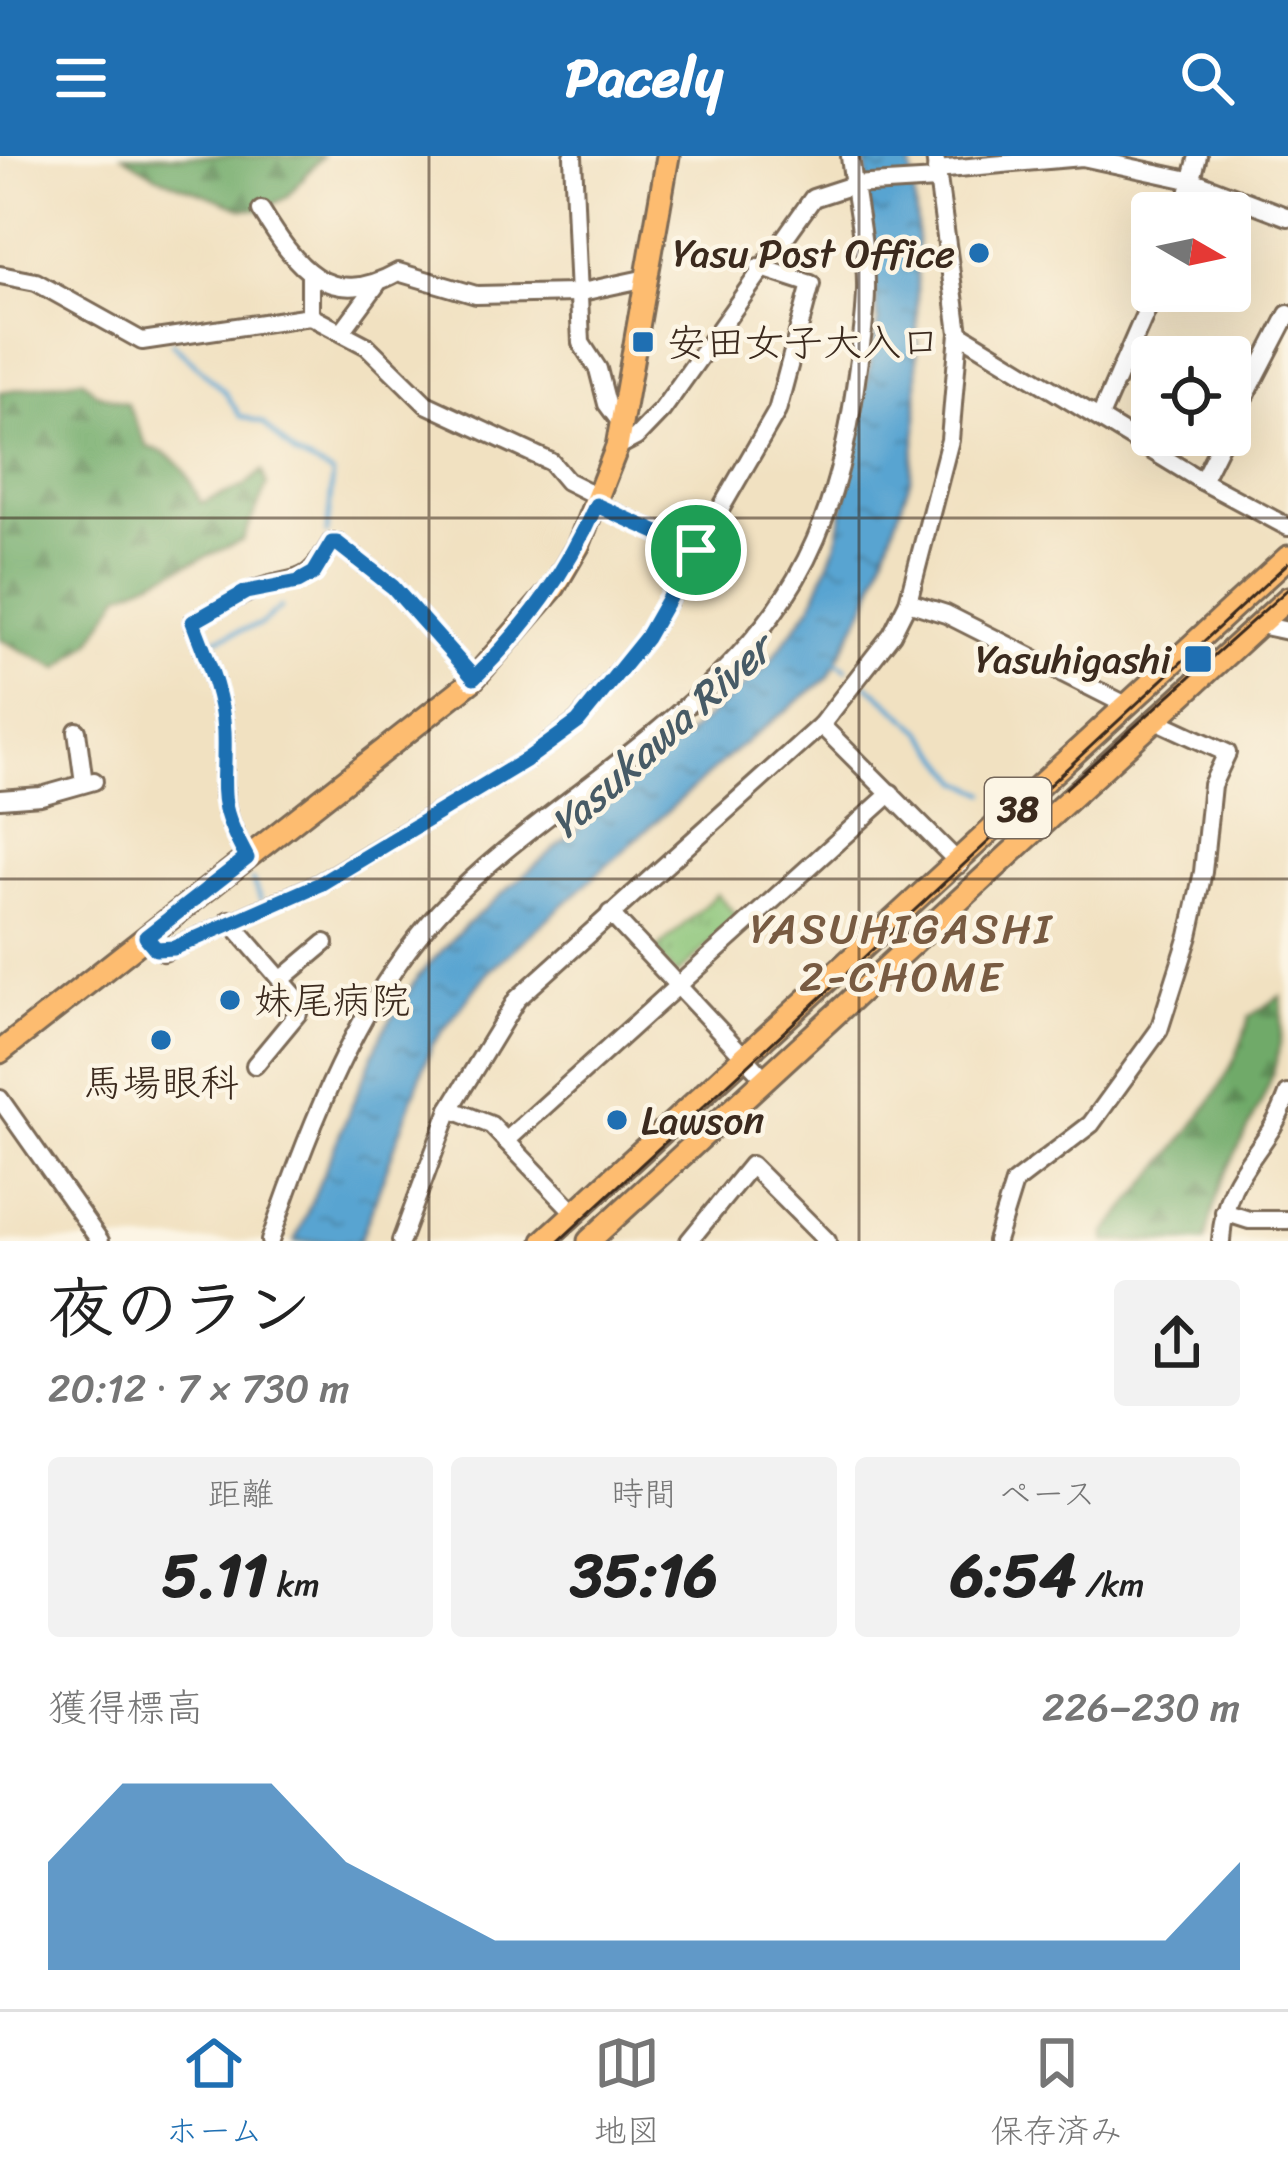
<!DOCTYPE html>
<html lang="ja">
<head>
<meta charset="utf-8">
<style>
  body { margin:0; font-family:Sriracha,"Klee One",sans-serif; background:#f2f2f2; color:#222; height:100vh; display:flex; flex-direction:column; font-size:45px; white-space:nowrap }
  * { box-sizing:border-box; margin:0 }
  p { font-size:39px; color:#767676 }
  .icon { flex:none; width:66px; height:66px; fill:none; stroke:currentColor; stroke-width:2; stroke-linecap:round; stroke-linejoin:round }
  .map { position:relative; height:1085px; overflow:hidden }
  .details { display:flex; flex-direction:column; background:#fff; flex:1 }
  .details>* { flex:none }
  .needle { width:78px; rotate:99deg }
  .fabs { position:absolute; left:1131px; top:36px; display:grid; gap:24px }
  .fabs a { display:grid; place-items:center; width:120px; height:120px; border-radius:12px; background:#fff; box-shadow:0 12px 48px #0002; font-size:60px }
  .pin { position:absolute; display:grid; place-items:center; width:102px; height:102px; color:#fff; margin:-51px; border:6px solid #fff; border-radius:50%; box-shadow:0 3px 12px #0007 }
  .round { display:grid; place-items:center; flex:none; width:126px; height:126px; border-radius:12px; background:#f2f2f2 }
  .summary { display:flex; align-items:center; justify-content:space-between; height:204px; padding:0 48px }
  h1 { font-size:66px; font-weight:700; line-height:90px }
  .stats { display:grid; grid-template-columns:repeat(3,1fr); gap:18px; height:204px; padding:12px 48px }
  .stats div { display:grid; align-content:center; border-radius:12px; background:#f2f2f2; text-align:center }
  .stats b { font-size:60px; font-weight:700 }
  .stats small { font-size:33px; font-weight:400 }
  .stats p { font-size:33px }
  .chart { height:336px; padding:24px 48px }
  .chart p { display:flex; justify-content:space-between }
  .chart svg { width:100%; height:216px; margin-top:12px; fill:#1f6fb2; opacity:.7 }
  header { display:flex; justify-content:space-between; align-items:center; height:156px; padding:0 48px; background:#1f6fb2; color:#fff; font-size:54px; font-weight:700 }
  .tab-bar { display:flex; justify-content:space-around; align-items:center; height:168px; border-top:3px solid #e0e0e0; background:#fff; font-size:33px; color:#767676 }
  .tab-bar a { display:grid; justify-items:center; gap:6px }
  .tab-bar .on { color:#1f6fb2 }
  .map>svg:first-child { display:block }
  .forest { fill:url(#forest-firs); stroke:#566a44; stroke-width:3 }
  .park { fill:url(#park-tufts); stroke:#63784c; stroke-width:3 }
  .water { fill:url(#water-ripples); stroke:#4a6778; stroke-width:3 }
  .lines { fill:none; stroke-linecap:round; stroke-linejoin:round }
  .stream { stroke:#59a4d1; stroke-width:4.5 }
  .minor-casing { stroke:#7b6a57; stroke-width:22 }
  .major-casing { stroke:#7b6a57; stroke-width:27 }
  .minor { stroke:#fff; stroke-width:16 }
  .major { stroke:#fdbc70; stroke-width:21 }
  .tram { stroke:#3b2a1e; stroke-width:3 }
  .route-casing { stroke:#fff; stroke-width:24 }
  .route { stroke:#1f6fb2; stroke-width:15 }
  .grid { fill:none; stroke:#3b2a1e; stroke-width:3; stroke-opacity:0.55 }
  .poi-dot { fill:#1f6fb2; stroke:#fcf5e5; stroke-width:4.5 }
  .labels { text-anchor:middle; stroke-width:9; stroke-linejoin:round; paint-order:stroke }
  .shield { fill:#fcf5e5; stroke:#75675a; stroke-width:3 }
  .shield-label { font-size:36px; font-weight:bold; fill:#3b2a1e }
  .poi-label { font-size:39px; fill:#3b2a1e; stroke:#fcf5e5; text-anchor:start }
  .water-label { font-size:42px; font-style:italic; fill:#475b66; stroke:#fcf5e5 }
  .neighbourhood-label { font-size:42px; letter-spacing:3px; fill:#785b42; stroke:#fcf5e5 }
</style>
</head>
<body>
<header><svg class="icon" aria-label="menu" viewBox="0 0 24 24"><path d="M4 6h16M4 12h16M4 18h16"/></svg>Pacely<svg class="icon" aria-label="search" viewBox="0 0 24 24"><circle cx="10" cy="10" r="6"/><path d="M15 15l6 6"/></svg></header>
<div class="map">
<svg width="1288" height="1085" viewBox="0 0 1288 1085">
  <defs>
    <pattern id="forest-firs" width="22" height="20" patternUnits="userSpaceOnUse" patternTransform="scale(3)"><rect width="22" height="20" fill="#70aa69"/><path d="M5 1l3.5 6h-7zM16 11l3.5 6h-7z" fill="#5d8b56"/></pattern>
    <pattern id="park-tufts" width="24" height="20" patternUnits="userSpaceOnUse" patternTransform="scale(3)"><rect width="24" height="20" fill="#8bc579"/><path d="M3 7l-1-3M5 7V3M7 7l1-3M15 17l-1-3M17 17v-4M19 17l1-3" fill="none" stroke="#73a063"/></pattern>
    <pattern id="water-ripples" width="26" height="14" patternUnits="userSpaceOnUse" patternTransform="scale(3)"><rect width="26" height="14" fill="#59a4d1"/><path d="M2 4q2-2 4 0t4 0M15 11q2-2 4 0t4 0" fill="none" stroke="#4b86a9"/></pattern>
  </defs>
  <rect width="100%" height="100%" fill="#fcf5e5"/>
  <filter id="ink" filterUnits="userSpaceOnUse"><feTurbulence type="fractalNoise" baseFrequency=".00833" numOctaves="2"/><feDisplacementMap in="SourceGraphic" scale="24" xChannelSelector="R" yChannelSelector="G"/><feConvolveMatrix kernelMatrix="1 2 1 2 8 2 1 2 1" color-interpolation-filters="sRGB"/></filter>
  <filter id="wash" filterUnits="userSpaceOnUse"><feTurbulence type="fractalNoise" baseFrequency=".004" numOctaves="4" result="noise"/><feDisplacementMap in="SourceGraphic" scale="48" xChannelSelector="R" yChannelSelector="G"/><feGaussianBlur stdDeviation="2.7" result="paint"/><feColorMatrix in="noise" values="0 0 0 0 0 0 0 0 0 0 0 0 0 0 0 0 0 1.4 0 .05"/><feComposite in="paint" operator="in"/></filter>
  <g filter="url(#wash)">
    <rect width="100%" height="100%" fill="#f1e1c1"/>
    <g class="forest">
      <path d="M123 0H322L287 41 261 54 244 53 158 21Z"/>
      <path d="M82 223 96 237 127 247 147 291C180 298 188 319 201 347L243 331 262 315 267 329 243 384 121 438 91 486 59 513 0 483V236Z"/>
      <path d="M1281 840C1288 917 1254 955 1224 1021 1215 1041 1211 1064 1205 1085H1106V1077C1157 1011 1230 944 1249 861Z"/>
    </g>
    <path class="park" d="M717 738 738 761 677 819 655 795Z"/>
    <path class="water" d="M865 0H910L917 68V273L910 324 868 445 828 522 738 592 487 817 432 889 360 1085H295L382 877 419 819 467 768 766 511 811 450 837 386 878 166Z"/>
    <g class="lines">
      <g class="stream">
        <path d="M68 134 115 161"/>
        <path d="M172 187 225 236 240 260 263 267 295 299 333 318 327 377"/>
        <path d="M206 486 261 468 281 451"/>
        <path d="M831 503 846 513"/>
        <path d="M867 528 922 575 962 626 986 637"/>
        <path d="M252 724 261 744"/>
      </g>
    </g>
  </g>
  <g filter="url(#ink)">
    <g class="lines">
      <g class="minor-casing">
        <g id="minor">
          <path d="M573 0 581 187 598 213 607 248 621 267"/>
          <path d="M936 14 1082 1 1194 25 1288 61"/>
          <path d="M261 54C296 111 328 155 398 116L476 139 577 137 647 122"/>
          <path d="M1183 57 1198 0"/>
          <path d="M0 119 36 126 142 185 310 160 367 190 426 248 551 306 567 325 599 341"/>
          <path d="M310 160V117"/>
          <path d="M343 174 377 128"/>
          <path d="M959 177 1202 325 1288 371"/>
          <path d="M1100 261 1155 135"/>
          <path d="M1230 270 1288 158"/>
          <path d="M617 291 636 281 662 254 813 42 853 29 937 24"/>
          <path d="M1202 325 1225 279"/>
          <path d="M595 348 696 394"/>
          <path d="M908 446 946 458 1126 549"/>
          <path d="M1260 469 1288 475"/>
          <path d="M821 569 960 708"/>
          <path d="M77 575 84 627"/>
          <path d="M0 643 41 640 94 625"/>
          <path d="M247 702C215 642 226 638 224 575 222 538 206 501 193 466 213 455 233 442 254 434 297 418 304 434 331 387H337L393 431 474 522"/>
          <path d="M610 757 765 923"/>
          <path d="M229 764 300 846 298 857 255 909"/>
          <path d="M146 781 164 796 320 727 526 604 578 565 646 482 777 255 811 128 759 111"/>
          <path d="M281 824 325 787"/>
          <path d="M0 943 100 1085"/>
          <path d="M450 953 491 969 575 1057"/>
          <path d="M506 985 891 637"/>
          <path d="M1224 1056 1249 1064H1288"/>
          <path d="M270 1085C309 971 357 846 439 756 502 688 585 636 656 576 785 469 833 392 856 225 861 187 869 147 865 108 862 72 854 36 850 0"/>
          <path d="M401 1085 450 953 517 843 821 569 892 478 908 446 950 284 959 177 935 0"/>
          <path d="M689 1085 751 1009 827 1085"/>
          <path d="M996 1085 1014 1027 1091 968 1159 874 1189 780 1203 716 1212 629 1227 597 1158 565"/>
          <path d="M1221 1085C1225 1011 1267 999 1288 938"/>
        </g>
      </g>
      <g class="major-casing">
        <g id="major">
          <path d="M0 896 472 525 554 431 578 390 617 291 668 0"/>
          <path d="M544 1085 1288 401"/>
          <path d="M589 1085 1288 442"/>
        </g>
      </g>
      <use href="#minor" class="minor"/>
      <use href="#major" class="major"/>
      <g class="tram">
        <path d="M1065 633 1288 433"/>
        <path d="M559 1085 1288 407"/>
      </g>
    </g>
  </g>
  <g class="lines" filter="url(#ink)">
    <g class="route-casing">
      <path id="route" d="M596 349 696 394 646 482 578 566 526 604 320 728 174 792 156 793 146 781 247 702C214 642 226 638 224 575 222 537 206 501 193 466L246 436 298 426 314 417 332 387H337L393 431 474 522C527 470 566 417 596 349Z"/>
    </g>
    <use href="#route" class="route"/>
  </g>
  <path class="grid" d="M429 0V1085M859 0V1085M0 362H1288M0 723H1288"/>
  <g class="poi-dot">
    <circle cx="979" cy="97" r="12"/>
    <rect x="631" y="174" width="24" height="24" rx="6"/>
    <rect x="1183" y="488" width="30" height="30" rx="6"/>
    <circle cx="230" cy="844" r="12"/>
    <circle cx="161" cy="884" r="12"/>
    <circle cx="617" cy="964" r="12"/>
  </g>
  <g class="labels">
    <rect class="shield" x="985" y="622" width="66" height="60" rx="9"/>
    <g class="shield-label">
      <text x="1018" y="665">38</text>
    </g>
    <g class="poi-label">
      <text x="955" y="111" text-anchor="end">Yasu Post Office</text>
      <text x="667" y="200">安田女子大入口</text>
      <text x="1171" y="517" text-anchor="end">Yasuhigashi</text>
      <text x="254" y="858">妹尾病院</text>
      <text x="161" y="940" text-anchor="middle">馬場眼科</text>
      <text x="641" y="978">Lawson</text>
    </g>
    <g class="water-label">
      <text transform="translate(660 580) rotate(-42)" y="15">Yasukawa River</text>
    </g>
    <g class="neighbourhood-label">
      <text x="902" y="787">YASUHIGASHI<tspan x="902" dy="48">2-CHOME</tspan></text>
    </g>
  </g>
</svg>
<div class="fabs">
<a><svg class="needle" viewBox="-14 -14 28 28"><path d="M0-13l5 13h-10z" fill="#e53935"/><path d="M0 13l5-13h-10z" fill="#767676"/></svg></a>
<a><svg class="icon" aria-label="locate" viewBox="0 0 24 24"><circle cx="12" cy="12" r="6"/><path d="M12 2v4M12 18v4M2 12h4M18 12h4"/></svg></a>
</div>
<div class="pin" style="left:696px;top:394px;background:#1e9e55"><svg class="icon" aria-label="arrive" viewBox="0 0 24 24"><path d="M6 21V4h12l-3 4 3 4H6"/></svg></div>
</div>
<section class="details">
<div class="summary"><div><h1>夜のラン</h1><p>20:12 · 7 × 730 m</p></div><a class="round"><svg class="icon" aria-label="share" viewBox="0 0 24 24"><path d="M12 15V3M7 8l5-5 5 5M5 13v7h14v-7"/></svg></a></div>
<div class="stats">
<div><p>距離</p><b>5.11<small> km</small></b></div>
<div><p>時間</p><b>35:16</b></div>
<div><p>ペース</p><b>6:54<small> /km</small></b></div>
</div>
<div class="chart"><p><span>獲得標高</span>226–230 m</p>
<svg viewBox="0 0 160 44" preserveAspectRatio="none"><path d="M0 44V22L10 6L20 6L30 6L40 22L50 30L60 38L70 38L80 38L90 38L100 38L110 38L120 38L130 38L140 38L150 38L160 22V44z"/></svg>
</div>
</section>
<nav class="tab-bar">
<a class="on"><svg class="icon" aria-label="home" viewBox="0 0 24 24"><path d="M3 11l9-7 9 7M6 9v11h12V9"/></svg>ホーム</a>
<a><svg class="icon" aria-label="map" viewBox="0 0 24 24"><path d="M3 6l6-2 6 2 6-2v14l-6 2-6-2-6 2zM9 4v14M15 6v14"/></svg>地図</a>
<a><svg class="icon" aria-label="saved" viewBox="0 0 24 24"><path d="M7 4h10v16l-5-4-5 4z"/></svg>保存済み</a>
</nav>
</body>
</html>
